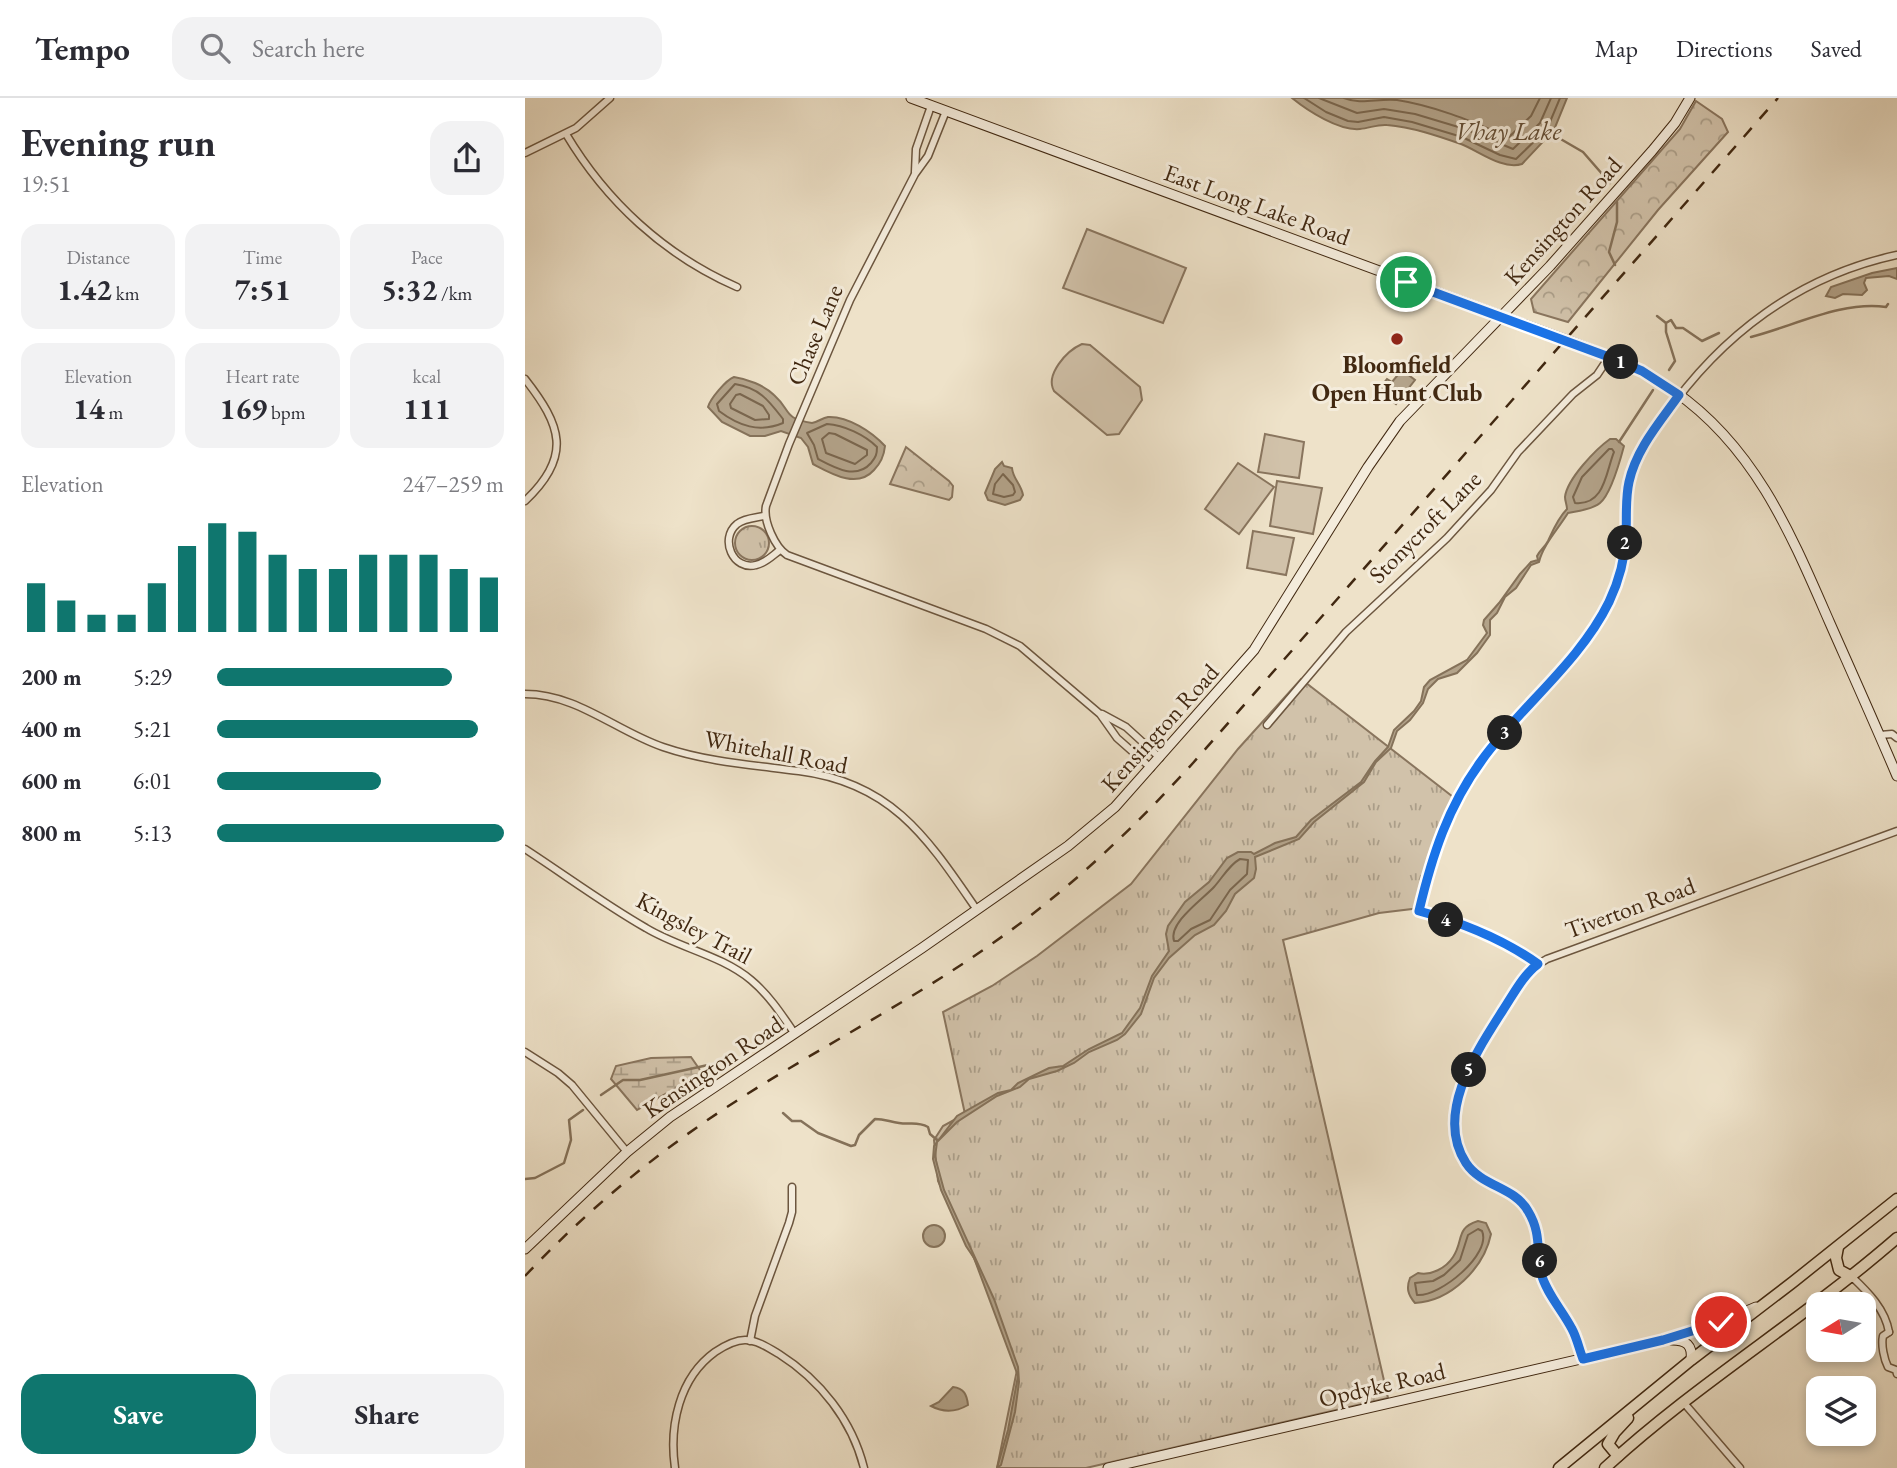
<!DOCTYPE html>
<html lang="en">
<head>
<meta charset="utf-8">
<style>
  body { margin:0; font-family:"EB Garamond",serif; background:#f2f2f3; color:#2b2b33; height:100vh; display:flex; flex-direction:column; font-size:26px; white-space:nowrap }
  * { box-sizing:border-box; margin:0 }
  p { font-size:23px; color:#7c7c81 }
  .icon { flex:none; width:38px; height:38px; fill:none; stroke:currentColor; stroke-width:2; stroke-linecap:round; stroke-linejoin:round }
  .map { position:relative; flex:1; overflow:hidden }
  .drawer { display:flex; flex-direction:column; background:#fff; width:525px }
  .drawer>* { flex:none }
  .needle { width:46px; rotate:259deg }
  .fabs { position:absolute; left:1281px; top:1194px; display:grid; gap:14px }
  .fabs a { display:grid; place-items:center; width:70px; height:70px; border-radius:14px; background:#fff; box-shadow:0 4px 10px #0003; font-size:35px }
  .pin { position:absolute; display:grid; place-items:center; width:60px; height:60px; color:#fff; margin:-30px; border:4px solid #fff; border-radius:50%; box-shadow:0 2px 7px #0007 }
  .km { position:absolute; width:35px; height:35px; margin:-18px; border-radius:50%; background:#222; color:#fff; font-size:19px; line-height:35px; text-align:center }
  .round { display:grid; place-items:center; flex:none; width:74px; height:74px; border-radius:21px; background:#f2f2f3 }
  .head { display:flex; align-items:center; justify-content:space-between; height:119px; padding:0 21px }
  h1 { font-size:38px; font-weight:700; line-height:52px }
  .figures { display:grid; grid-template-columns:repeat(3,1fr); gap:10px; height:119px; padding:7px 21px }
  .figures div { display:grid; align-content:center; border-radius:18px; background:#f2f2f3; text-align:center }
  .figures b { font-size:30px; font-weight:700 }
  .figures small { font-size:19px; font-weight:400 }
  .figures p { font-size:19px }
  .chart { height:196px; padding:14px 21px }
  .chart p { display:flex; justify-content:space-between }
  .chart svg { width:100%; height:126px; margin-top:7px; stroke:#0f766e; stroke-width:6 }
  .cta { display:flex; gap:14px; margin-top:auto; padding:14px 21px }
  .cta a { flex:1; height:80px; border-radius:21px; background:#0f766e; color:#fff; font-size:28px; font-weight:700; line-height:80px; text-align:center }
  .cta a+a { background:#f2f2f3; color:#2b2b33 }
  ul { padding:0 21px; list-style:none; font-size:23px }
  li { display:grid; grid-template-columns:112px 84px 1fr; align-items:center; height:52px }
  li i { height:18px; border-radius:9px; background:#0f766e }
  header { display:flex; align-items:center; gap:42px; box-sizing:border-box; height:98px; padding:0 35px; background:#fff; border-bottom:2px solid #e1e1e2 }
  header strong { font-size:33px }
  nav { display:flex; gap:38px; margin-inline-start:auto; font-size:24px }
  .search { width:490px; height:63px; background:#f2f2f3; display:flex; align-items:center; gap:18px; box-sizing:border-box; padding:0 24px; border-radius:21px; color:#7c7c81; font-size:26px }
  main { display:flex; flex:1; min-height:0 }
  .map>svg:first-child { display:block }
  .grass { fill:url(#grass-tufts); stroke:#89755e; stroke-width:2 }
  .forest { fill:url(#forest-crowns); stroke:#89755e; stroke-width:2 }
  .wetland { fill:url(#wetland-marsh); stroke:#89755e; stroke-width:2 }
  .green { fill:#d1c2aa; stroke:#89755e; stroke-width:2 }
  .water { fill:#b3a38a; stroke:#85725a; stroke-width:2 }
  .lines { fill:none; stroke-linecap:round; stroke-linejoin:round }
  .shore { stroke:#7a664e; stroke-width:2 }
  .stream { stroke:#85725a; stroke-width:2.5 }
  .street-casing { stroke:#6c563f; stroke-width:9 }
  .secondary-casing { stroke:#412811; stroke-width:11 }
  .primary-casing { stroke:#412811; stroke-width:13 }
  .street { stroke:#f4ecdc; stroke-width:6 }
  .secondary { stroke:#f4ecdc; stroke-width:9 }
  .primary { stroke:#eee2c9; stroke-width:10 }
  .rail { stroke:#412811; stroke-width:2.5; stroke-dasharray:12 12; stroke-linecap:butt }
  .route-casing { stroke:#fff; stroke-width:14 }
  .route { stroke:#1a73e8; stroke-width:9 }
  .poi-dot { fill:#8f2418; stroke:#f4ecdc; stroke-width:2.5 }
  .labels { text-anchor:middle; stroke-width:6; stroke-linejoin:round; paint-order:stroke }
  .street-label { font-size:24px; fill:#412811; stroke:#f4ecdc }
  .poi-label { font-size:24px; font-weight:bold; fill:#412811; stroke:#f4ecdc }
  .water-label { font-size:26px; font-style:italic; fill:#634d35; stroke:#f4ecdc }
</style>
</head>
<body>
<header>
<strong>Tempo</strong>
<div class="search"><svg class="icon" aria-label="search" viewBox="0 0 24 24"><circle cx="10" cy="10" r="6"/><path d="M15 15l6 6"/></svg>Search here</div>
<nav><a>Map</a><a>Directions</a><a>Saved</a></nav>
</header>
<main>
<section class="drawer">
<div class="head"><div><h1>Evening run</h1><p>19:51</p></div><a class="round"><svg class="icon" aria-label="share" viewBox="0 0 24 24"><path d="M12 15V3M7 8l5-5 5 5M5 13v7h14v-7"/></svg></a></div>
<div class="figures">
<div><p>Distance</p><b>1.42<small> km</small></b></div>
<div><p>Time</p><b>7:51</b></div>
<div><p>Pace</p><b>5:32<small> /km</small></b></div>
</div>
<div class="figures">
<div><p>Elevation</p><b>14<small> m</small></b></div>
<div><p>Heart rate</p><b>169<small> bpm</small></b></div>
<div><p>kcal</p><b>111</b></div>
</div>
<div class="chart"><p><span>Elevation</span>247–259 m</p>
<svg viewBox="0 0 160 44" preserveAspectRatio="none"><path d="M5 44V27M15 44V33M25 44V38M35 44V38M45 44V27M55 44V14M65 44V6M75 44V9M85 44V17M95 44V22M105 44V22M115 44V17M125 44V17M135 44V17M145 44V22M155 44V25"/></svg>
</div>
<ul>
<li><b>200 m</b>5:29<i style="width:82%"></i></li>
<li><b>400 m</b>5:21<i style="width:91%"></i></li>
<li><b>600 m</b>6:01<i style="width:57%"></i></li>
<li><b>800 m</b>5:13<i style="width:100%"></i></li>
</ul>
<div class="cta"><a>Save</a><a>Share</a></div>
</section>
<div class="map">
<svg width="1372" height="1370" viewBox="0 0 1372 1370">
  <defs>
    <pattern id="grass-tufts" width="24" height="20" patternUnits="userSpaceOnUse" patternTransform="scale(1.75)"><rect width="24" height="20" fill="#d1c2aa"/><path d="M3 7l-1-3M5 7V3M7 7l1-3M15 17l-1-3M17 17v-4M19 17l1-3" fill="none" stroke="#ab9e89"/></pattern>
    <pattern id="forest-crowns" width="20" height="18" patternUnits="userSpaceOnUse" patternTransform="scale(1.75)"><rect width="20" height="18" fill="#d1c2aa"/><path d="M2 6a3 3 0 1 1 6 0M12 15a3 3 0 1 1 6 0" fill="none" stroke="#ab9e89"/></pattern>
    <pattern id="wetland-marsh" width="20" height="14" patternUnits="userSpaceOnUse" patternTransform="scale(1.75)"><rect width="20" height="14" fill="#d1c2aa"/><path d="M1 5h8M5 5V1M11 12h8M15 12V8" fill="none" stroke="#ab9e89"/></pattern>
  </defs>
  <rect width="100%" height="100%" fill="#eee2c9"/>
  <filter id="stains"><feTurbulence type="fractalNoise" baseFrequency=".00286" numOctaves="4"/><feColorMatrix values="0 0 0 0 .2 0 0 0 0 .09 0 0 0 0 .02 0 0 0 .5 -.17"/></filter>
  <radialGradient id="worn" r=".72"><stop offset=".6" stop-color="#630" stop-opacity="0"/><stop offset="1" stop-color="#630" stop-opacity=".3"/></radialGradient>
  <g class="grass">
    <circle cx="227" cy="445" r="17"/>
    <path d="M776 581 932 702 921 723 895 810 854 815 758 842 863 1300 561 1370H472L492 1272 455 1173 413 1083 409 1042 418 1028 440 1016 418 914 467 888 512 858 606 786 713 651Z"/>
  </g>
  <g class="forest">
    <path d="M1171 3 1197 21 1203 34 1133 112 1043 224 1009 214 1006 201 1155 31Z"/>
    <path d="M381 349 424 383 428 388 427 399 424 402 365 386Z"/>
  </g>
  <path class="wetland" d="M166 959 177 975 112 1012 86 981 91 968 126 960Z"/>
  <g class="green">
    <path d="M562 131 661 170 638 225 538 190Z"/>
    <path d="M557 246 565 247 615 289 617 302 594 336 582 337 529 293C520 277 541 253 557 246Z"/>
    <path d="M740 336 779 344 774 380 733 374Z"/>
    <path d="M713 365 749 389 714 436 680 411Z"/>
    <path d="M752 383 797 390 788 436 745 428Z"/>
    <path d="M728 433 769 440 761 477 722 470Z"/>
  </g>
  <g class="water">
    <path d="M767 0H1042L1029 32 997 66C977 72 954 53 936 46 913 38 887 29 862 27 853 26 845 30 835 31 814 33 783 13 767 0Z"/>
    <path d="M1372 170V181L1364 178 1341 180 1339 185 1342 192 1337 197 1318 196 1310 200 1301 198 1306 189 1347 175Z"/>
    <path d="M877 272 890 282 871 306 853 292 862 281 867 284Z"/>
    <path d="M209 279C222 281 239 287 249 297 267 313 257 320 287 325 293 324 297 320 303 319 323 318 347 334 360 348 359 358 356 365 349 372 332 391 307 376 288 366L283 349 276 340 256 333 240 338H225L197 324 183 309C185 301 201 282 209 279Z"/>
    <path d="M1085 341H1091L1099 348C1095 363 1086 396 1075 405 1067 412 1052 413 1043 415 1033 431 1018 447 1014 464L1006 467 991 490 980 499 972 515 965 522V537L952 555 932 575 913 581 903 591 898 605 885 622 872 633 866 650 851 664 839 684 789 724 774 741 730 759 731 771 729 780 710 796 701 813 689 827 670 837 644 860 629 880 616 916 600 936 592 942 564 954 549 965 532 973 504 981 495 989 472 998 432 1024 412 1044 410 1059 419 1092 469 1201 493 1269 494 1284 490 1314 476 1367 472 1370 483 1332 493 1278 449 1160 441 1148 416 1092 408 1061 409 1048 432 1018 473 995 486 992 493 985 524 970 538 968 564 951 597 935 615 910 627 878 644 853 641 836 643 828 660 804 684 784 702 760 713 754H726L729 756 750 745 771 739 786 722 836 684 850 663 863 649 869 632 889 613 896 603 899 589 905 582 942 562 962 535 958 527 959 522 974 505 995 476 1006 464 1013 462 1012 458C1015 452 1020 449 1023 443 1028 432 1033 420 1042 411 1042 407 1040 403 1040 399 1042 381 1071 351 1085 341Z"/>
    <path d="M477 364 479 368 487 370C488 381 496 386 498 397L495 402 480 407 463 402 460 395 470 371Z"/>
    <path d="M953 1123 961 1125 966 1136C959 1170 926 1203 890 1205 883 1197 881 1190 885 1180L893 1175C906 1178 921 1170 928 1159 939 1143 930 1130 953 1123Z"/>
    <circle cx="409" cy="1138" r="11"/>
    <path d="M428 1289C439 1290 442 1297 443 1307 431 1314 419 1315 406 1308L414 1304Z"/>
  </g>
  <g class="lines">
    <g class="shore">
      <path d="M779 0 801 14 823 23 833 24 859 19 887 24 937 39 975 57 991 61 1022 31 1035 0"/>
      <path d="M794 0 832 15 859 11 890 16 940 31 988 51 1015 25 1026 0"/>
      <path d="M819 0C836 7 853 0 872 2 911 8 948 24 984 39L1006 18 1015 0"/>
      <path d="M210 286C235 290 244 303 258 321V325C234 335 214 328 194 313L192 306Z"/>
      <path d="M215 296 238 308 244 317V321L230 322 206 310 205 306 211 297Z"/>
      <path d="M302 326C319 327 340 337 352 349 352 356 351 359 346 365 331 382 310 370 293 361L289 347 282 335Z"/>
      <path d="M304 335 310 336 342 352V357L330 366 301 355 297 341Z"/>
      <path d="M1084 351H1087L1089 354C1081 373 1080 408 1050 405L1048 399 1057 379Z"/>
      <path d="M478 376 488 387 490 394 488 397 479 399 468 396 470 386Z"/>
      <path d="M715 761 723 762 722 776 705 792 685 822 666 831 653 843H649C643 825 678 801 689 789 698 779 704 767 715 761Z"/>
      <path d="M953 1131 957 1133C967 1156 915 1199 892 1197L890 1185 908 1183 919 1177 935 1162 943 1137Z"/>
    </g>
    <g class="stream">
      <path d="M1027 36 1058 54 1085 85"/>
      <path d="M1090 167 1084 154 1092 124V104"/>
      <path d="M1132 218 1141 225"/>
      <path d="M1226 239C1266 229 1319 202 1361 209L1363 206"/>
      <path d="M1144 272 1150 263 1141 234V225L1146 222 1151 230H1158L1177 243 1194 235"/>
      <path d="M1094 344 1128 292"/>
      <path d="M76 997 98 982H115L192 965 206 964"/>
      <path d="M258 1015 267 1023H276L293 1035 326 1048 330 1047 334 1037 350 1021C360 1021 365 1024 374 1025 385 1027 392 1023 403 1029L405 1036 412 1042"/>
      <path d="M0 1081 10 1080 39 1065 46 1042 44 1022 58 1012"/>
    </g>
    <g class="street-casing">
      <g id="street">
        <path d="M421 13 403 58 390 76 325 202 264 346 241 408C238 423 250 449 262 457L461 531 495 548 575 616 592 640 626 670"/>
        <path d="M41 36C81 103 139 157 212 189"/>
        <path d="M0 55 51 30 85 0"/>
        <path d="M390 74 391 51 406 8"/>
        <path d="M0 281C36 327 48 358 0 403"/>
        <path d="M239 418C230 420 220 420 212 426 194 441 208 473 231 467 241 465 248 457 255 452"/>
        <path d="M0 596C52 596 91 633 138 649 182 664 228 667 274 673 368 685 403 741 452 812"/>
        <path d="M577 616 601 629 635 660"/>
        <path d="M742 627 821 534 922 440 966 392 993 354 1048 296 1072 277 1084 259"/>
        <path d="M1355 637 1367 636 1372 640"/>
        <path d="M0 751C40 777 79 806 121 830 154 850 196 857 226 882 244 897 257 917 270 936"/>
        <path d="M1013 866C978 842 935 824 894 813 907 758 923 704 959 659 994 615 1043 573 1072 525 1089 498 1100 468 1101 436 1102 418 1100 401 1104 383 1110 359 1125 339 1139 319 1196 237 1274 178 1372 157"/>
        <path d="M0 954 33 975 47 987 102 1054"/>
        <path d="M1327 1179C1343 1194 1360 1211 1364 1234"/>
        <path d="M1364 1234 1358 1238C1356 1247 1359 1261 1363 1269L1371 1272 1372 1276"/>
        <path d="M225 1243 230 1218 264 1125 267 1114V1089"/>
        <path d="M1058 1261C1054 1251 1052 1240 1047 1231 1038 1213 1021 1195 1016 1175 1010 1152 1017 1137 1004 1113 990 1089 957 1089 941 1065 932 1051 928 1030 931 1014 936 975 987 879 1022 861L1372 733"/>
        <path d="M1159 1305 1215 1370"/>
        <path d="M150 1370C144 1328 154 1280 190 1254 199 1248 209 1242 220 1242 232 1242 244 1250 254 1256 295 1282 327 1322 339 1370"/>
      </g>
    </g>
    <g class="secondary-casing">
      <g id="secondary">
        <path d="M386 0 1044 243C1081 257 1117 271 1149 293 1230 349 1266 436 1304 523 1327 575 1350 626 1372 678"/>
        <path d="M0 1151 102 1054 145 1019 397 850 543 748 590 709 729 552 843 369 875 323 1025 168 1127 53 1150 25 1165 0"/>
        <path d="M1147 1242C1161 1242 1168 1247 1166 1262"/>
        <path d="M583 1370 1138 1242 1185 1229 1231 1209"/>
      </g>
    </g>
    <g class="primary-casing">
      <g id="primary">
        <path d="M1313 1149 1311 1160 1314 1172 1327 1179"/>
        <path d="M1093 1358 1083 1346 1090 1334 1103 1320"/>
        <path d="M1034 1370 1166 1262 1268 1184 1372 1101"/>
        <path d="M1080 1370C1171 1286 1279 1221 1372 1140"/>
      </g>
    </g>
    <use href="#street" class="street"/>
    <use href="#secondary" class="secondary"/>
    <use href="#primary" class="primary"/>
    <path class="rail" d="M0 1178C64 1110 137 1050 216 1000 299 947 388 902 468 845 543 793 607 732 668 665L1253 0"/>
  </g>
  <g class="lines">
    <g class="route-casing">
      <path id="route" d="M881 184 1084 259 1117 273 1154 297C1135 324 1111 351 1104 384 1100 402 1102 420 1101 437 1100 461 1094 483 1084 504 1054 565 996 608 957 662 923 708 907 758 894 813 935 824 978 841 1013 866 998 877 988 897 978 912 952 953 909 1016 941 1065 957 1089 990 1089 1003 1113 1017 1136 1011 1153 1016 1175 1021 1195 1038 1213 1047 1231 1052 1240 1054 1251 1058 1261L1138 1242 1196 1224"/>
    </g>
    <use href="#route" class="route"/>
  </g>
  <circle class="poi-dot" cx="872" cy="241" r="7"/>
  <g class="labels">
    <g class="street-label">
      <text transform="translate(732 107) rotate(20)" y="8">East Long Lake Road</text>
      <text transform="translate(1038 123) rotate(-48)" y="8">Kensington Road</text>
      <text transform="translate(290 237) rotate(-67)" y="8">Chase Lane</text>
      <text transform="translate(900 429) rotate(-45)" y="8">Stonycroft Lane</text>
      <text transform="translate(635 630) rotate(-48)" y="8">Kensington Road</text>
      <text transform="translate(251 654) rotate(11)" y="8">Whitehall Road</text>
      <text transform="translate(1105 810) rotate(-20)" y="8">Tiverton Road</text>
      <text transform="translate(169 830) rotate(28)" y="8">Kingsley Trail</text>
      <text transform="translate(188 969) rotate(-34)" y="8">Kensington Road</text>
      <text transform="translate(857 1287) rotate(-13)" y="8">Opdyke Road</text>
    </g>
    <g class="poi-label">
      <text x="872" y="275">Bloomfield<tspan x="872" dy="28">Open Hunt Club</tspan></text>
    </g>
    <g class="water-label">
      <text x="983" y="42">Vhay Lake</text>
    </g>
  </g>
  <rect width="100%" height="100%" filter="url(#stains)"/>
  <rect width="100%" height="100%" fill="url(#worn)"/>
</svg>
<div class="fabs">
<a><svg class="needle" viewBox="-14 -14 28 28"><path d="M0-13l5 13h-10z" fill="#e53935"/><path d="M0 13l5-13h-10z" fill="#7c7c81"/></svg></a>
<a><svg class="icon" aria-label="layers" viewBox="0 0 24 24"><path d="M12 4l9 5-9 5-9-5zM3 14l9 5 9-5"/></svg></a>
</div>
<div class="pin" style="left:881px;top:184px;background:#1e9e55"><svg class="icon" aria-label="arrive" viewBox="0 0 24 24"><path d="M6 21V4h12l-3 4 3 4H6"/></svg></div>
<div class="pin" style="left:1196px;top:1224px;background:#d93025"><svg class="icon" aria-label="check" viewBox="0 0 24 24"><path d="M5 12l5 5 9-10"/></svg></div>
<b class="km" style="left:1096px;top:264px">1</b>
<b class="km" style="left:1100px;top:445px">2</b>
<b class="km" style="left:980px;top:635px">3</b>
<b class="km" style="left:921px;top:822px">4</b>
<b class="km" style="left:944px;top:972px">5</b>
<b class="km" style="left:1015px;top:1163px">6</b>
</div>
</main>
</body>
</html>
